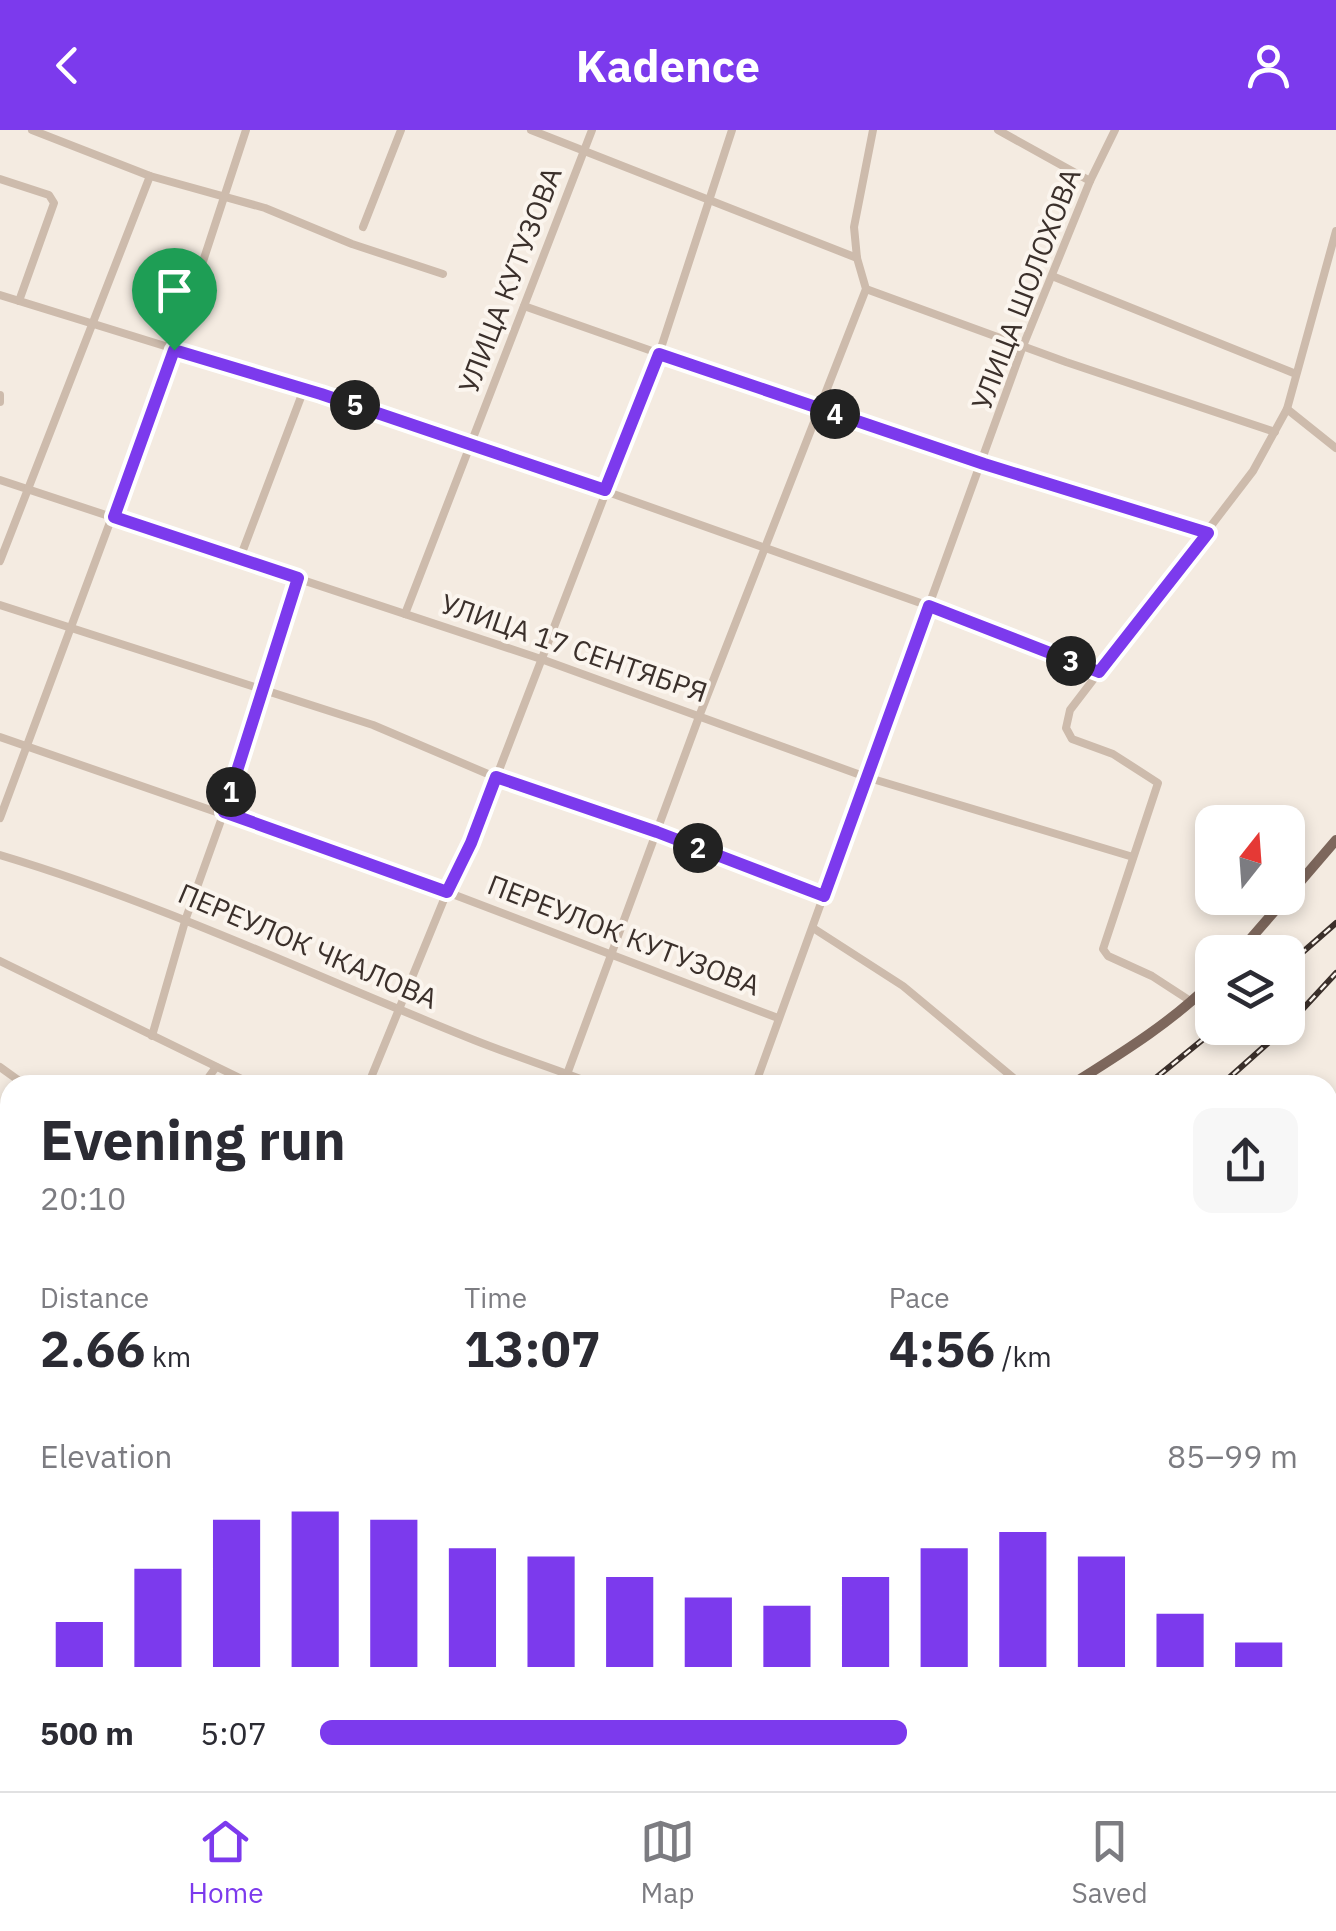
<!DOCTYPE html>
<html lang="en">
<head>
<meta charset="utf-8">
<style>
  body { margin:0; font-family:"IBM Plex Sans",sans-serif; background:#f7f7f7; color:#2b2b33; height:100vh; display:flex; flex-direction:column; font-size:38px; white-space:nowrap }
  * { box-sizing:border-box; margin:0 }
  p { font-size:32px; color:#7c7c81 }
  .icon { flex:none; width:55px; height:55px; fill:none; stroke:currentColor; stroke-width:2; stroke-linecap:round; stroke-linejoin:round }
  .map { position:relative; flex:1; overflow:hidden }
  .details { position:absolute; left:0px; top:945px; width:1338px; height:718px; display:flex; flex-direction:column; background:#fff; border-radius:30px 30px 0 0; box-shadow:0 5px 15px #0003 }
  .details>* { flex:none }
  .needle { width:65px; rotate:17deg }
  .fabs { position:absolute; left:1195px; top:675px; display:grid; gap:20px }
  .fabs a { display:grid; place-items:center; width:110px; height:110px; border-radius:20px; background:#fff; box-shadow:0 5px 15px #0003; font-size:50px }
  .pin { position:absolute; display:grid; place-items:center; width:85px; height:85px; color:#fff; margin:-102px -42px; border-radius:50% 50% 50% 0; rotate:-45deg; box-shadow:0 0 10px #0007 }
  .pin .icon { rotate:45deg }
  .km { position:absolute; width:50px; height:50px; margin:-25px; border-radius:50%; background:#222; color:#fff; font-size:28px; line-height:50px; text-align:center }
  .round { display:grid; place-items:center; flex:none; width:105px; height:105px; border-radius:20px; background:#f7f7f7 }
  .overview { display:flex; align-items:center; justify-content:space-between; height:170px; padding:0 40px }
  h1 { font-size:55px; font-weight:700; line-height:75px }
  .figures { display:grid; grid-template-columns:repeat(3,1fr); gap:15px; height:170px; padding:10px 40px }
  .figures div { display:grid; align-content:center }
  .figures b { font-size:50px; font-weight:700 }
  .figures small { font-size:28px; font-weight:400 }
  .figures p { font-size:28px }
  .chart { height:280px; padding:20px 40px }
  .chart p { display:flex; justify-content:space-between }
  .chart svg { width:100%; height:180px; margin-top:10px; stroke:#7c3aed; stroke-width:6 }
  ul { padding:0 40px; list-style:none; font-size:32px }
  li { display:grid; grid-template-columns:160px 120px 1fr; align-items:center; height:75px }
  li i { height:25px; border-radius:12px; background:#7c3aed }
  header { display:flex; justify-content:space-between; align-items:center; height:130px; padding:0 40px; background:#7c3aed; color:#fff; font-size:45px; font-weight:700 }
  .tab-bar { display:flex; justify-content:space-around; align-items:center; height:140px; border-top:2px solid #e1e1e2; background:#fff; font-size:28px; color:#7c7c81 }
  .tab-bar a { display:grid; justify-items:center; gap:5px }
  .tab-bar .current { color:#7c3aed }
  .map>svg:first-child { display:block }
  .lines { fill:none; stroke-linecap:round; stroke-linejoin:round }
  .minor { stroke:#cdbbac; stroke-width:8 }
  .major { stroke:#7d675c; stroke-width:10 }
  .rail-casing { stroke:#3b302b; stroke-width:6 }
  .rail { stroke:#fbf5ee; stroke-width:2.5; stroke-dasharray:8; stroke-linecap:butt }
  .route-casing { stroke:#fff; stroke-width:20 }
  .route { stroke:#7c3aed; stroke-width:12 }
  .labels { text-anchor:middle; stroke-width:8; stroke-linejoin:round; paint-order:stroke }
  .street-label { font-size:28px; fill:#3b302b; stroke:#fbf5ee }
</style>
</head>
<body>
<header><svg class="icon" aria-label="back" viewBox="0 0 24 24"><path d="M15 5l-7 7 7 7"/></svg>Kadence<svg class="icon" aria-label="person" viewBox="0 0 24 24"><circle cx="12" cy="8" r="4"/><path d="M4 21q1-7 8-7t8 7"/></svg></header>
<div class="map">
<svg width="1336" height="1661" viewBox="0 0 1336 1661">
  <rect width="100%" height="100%" fill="#f4ebe1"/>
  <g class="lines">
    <g class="minor">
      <path d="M32 0 150 46 265 78 352 114 443 144"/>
      <path d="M531 0 857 128"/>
      <path d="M998 0 1090 51"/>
      <path d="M0 49 49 65 54 73 19 171"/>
      <path d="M363 97 401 0"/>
      <path d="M1052 146 1296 244"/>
      <path d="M866 159 1066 232 1275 302"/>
      <path d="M0 165 304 259 605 361 929 476 1099 542"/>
      <path d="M524 176 817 279 1207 403"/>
      <path d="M0 265V272"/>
      <path d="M1287 279 1336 318"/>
      <path d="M0 350 541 529 866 647 1133 727"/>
      <path d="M240 428 304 259"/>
      <path d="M0 431 150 46"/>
      <path d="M0 475 373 595 495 647 657 702 824 766"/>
      <path d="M405 484 592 0"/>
      <path d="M0 607 447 762 778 888"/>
      <path d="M0 688 174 220 246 0"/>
      <path d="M0 725C164 774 316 847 474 910 514 926 556 939 596 955"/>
      <path d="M813 798 903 856 1022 955"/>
      <path d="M0 831 254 955"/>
      <path d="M1192 872 1152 846 1108 826 1103 819 1158 653 1113 624 1072 609 1066 598 1070 580 1253 341 1287 279 1336 101"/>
      <path d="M152 906 186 788 224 682 298 447"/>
      <path d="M0 937 25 955"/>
      <path d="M203 955 216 937"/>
      <path d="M368 955 447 762 471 713 659 224 732 0"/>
      <path d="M563 955 700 584 866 159 857 128 854 97 873 0"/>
      <path d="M755 955 1023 216 1090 51 1115 0"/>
      <path d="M0 995 10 1002"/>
      <path d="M0 1228H10"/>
      <path d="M0 1369 7 1335"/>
      <path d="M0 1445 10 1451"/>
    </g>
    <g class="major">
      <path d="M1288 766 1336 710"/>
      <path d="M1239 822 1286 768"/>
      <path d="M1071 955C1120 924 1171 893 1212 852"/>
      <path d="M36 1661 46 1652"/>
    </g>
    <g class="rail-casing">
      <g id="rail">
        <path d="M1288 835 1336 793"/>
        <path d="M1288 895 1336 843"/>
        <path d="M1147 955 1217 898"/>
        <path d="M1221 955 1285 898"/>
        <path d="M1328 1018 1336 1007"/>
        <path d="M1328 1154 1336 1128"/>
        <path d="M85 1661 96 1652"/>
        <path d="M267 1661 273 1652"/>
        <path d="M1036 1661 1038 1652"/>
        <path d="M1068 1661 1070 1652"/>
        <path d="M1113 1661 1114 1652"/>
        <path d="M1253 1661 1254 1652"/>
      </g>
    </g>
    <use href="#rail" class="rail"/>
  </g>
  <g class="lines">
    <g class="route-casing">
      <path id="route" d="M174 220 321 264 605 360 659 224 984 334 1208 403 1099 542 929 476 824 766 657 702 496 647 471 713 447 762 224 682 298 448 114 387Z"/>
    </g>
    <use href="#route" class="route"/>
  </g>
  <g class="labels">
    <g class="street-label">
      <text transform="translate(510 150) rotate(-69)" y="10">УЛИЦА КУТУЗОВА</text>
      <text transform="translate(1026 159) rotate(-69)" y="10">УЛИЦА ШОЛОХОВА</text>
      <text transform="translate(574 518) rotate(19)" y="10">УЛИЦА 17 СЕНТЯБРЯ</text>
      <text transform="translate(624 805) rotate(21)" y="10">ПЕРЕУЛОК КУТУЗОВА</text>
      <text transform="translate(308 816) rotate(23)" y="10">ПЕРЕУЛОК ЧКАЛОВА</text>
    </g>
  </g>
</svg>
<div class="fabs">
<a><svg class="needle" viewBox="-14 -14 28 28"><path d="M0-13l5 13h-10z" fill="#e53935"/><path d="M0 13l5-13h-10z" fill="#7c7c81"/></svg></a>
<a><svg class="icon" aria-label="layers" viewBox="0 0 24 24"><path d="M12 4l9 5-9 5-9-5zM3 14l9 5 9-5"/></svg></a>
</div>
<div class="pin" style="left:174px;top:220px;background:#1e9e55"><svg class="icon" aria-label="arrive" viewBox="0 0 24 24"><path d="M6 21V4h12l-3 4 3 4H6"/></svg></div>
<b class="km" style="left:231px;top:662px">1</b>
<b class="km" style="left:698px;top:718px">2</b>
<b class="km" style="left:1071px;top:531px">3</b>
<b class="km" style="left:835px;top:284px">4</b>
<b class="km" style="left:355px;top:275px">5</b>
<section class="details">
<div class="overview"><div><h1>Evening run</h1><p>20:10</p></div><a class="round"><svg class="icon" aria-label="share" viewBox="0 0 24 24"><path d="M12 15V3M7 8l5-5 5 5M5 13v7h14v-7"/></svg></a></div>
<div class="figures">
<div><p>Distance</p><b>2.66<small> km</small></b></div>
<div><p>Time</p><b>13:07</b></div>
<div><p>Pace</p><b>4:56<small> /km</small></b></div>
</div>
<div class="chart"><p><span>Elevation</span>85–99 m</p>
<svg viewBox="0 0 160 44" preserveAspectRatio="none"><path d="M5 44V33M15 44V20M25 44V8M35 44V6M45 44V8M55 44V15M65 44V17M75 44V22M85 44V27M95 44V29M105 44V22M115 44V15M125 44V11M135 44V17M145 44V31M155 44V38"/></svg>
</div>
<ul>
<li><b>500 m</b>5:07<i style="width:60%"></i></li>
</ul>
</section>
</div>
<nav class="tab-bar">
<a class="current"><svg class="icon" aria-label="home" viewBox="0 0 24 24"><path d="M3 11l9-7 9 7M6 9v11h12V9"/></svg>Home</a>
<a><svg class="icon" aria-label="map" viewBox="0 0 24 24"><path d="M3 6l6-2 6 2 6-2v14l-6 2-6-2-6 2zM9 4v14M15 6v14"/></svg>Map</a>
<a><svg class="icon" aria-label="saved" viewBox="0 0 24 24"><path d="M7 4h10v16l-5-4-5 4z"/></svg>Saved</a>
</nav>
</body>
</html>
